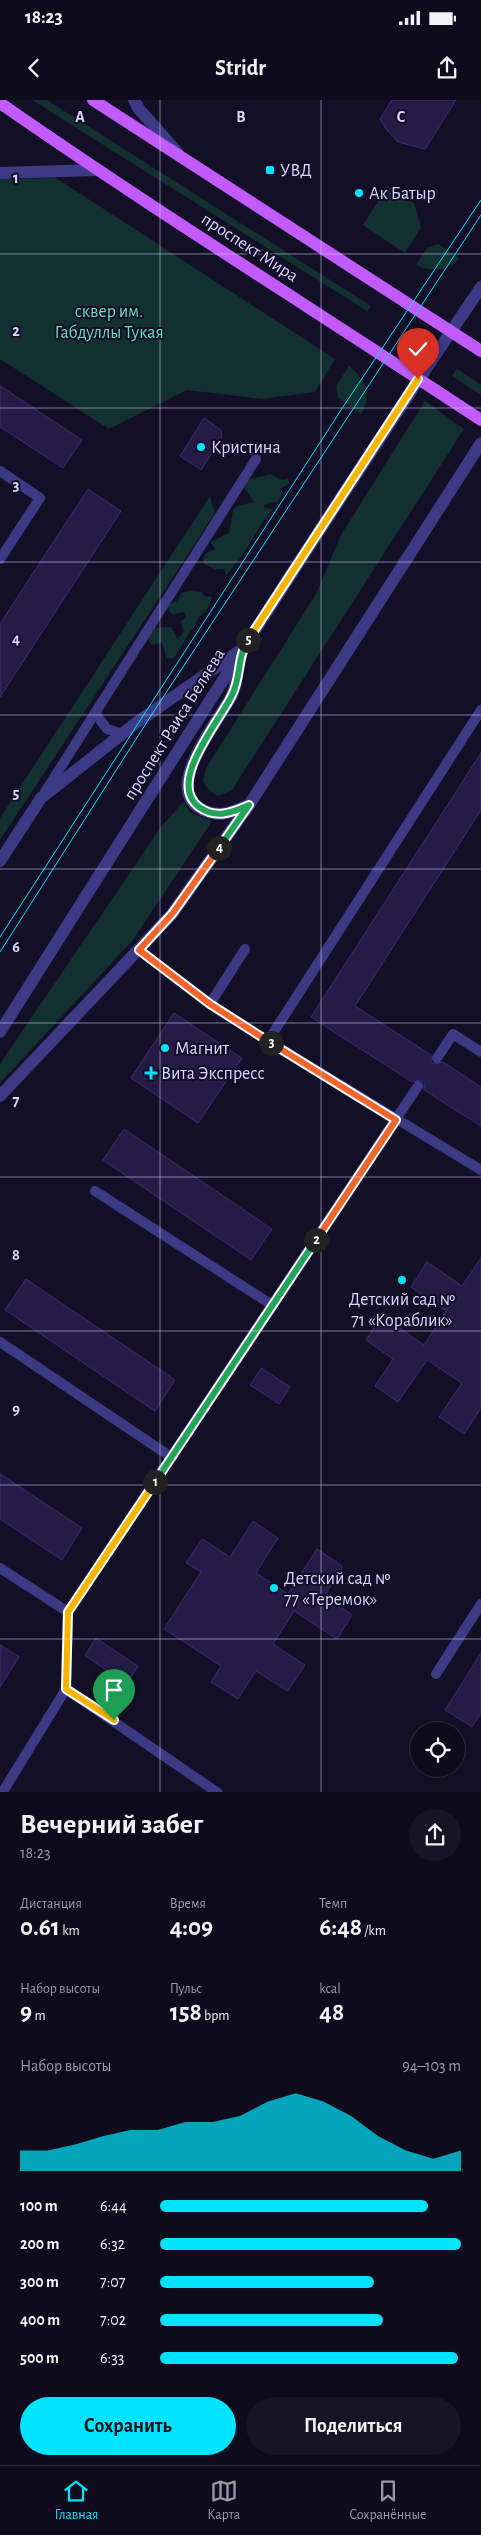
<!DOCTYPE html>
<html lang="ru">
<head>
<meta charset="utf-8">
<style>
  body { margin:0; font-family:"Alegreya Sans",sans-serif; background:#171425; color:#f1f3f6; height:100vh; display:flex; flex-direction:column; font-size:19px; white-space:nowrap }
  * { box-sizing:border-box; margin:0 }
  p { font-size:16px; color:#9b9ba3 }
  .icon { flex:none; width:28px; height:28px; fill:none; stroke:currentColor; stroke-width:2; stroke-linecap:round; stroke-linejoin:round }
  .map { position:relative; height:1692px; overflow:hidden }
  .sheet { display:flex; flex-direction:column; background:#0e0b1c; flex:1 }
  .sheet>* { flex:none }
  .fabs { position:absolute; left:410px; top:1622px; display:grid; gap:10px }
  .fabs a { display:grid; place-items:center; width:55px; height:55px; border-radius:50%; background:#0e0b1c; box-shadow:0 5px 20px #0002,0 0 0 1px #2e2b3b; font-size:25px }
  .pin { position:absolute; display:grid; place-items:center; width:42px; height:42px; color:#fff; margin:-51px -21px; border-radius:50% 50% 50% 0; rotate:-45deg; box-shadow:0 0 5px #0007 }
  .pin .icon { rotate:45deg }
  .km { position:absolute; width:25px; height:25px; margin:-12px; border-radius:50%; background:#222; color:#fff; font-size:14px; line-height:25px; text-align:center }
  .round { display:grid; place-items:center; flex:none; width:52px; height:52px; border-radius:26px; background:#171425 }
  .headline { display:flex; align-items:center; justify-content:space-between; height:85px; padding:0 20px }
  h1 { font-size:28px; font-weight:700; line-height:38px }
  .metrics { display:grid; grid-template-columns:repeat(3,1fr); gap:8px; height:85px; padding:5px 20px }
  .metrics div { display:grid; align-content:center }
  .metrics b { font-size:25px; font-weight:700 }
  .metrics small { font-size:14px; font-weight:400 }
  .metrics p { font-size:14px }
  .chart { height:140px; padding:10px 20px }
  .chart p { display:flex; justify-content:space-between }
  .chart svg { width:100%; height:90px; margin-top:5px; fill:#00e5ff; opacity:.7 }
  .primary-button { display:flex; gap:10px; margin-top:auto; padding:10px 20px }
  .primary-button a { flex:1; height:58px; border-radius:30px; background:#00e5ff; color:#111; font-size:20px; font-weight:700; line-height:58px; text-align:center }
  .primary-button a+a { background:#171425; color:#f1f3f6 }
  ul { padding:0 20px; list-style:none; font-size:16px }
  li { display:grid; grid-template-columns:80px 60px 1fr; align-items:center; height:38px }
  li i { height:12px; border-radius:6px; background:#00e5ff }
  .status { display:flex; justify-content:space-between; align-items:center; height:35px; padding:0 25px; background:#0e0b1c; direction:ltr }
  .status svg { height:14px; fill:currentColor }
  header { display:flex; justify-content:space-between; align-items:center; height:65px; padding:0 20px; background:#0e0b1c; font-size:22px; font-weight:700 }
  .dock { display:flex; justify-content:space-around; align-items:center; height:70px; border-top:1px solid #2e2b3b; background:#0e0b1c; font-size:14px; color:#9b9ba3 }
  .dock a { display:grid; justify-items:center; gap:2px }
  .dock .active { color:#00e5ff }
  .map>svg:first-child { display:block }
  .green { fill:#12302f }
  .building { fill:#241b47; stroke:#3b2d73 }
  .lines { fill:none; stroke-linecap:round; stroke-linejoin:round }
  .service { stroke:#3d3a85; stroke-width:10 }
  .minor { stroke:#3d3a85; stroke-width:12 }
  .tertiary { stroke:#3d3a85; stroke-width:12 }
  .primary { stroke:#c25bff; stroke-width:12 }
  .tram { stroke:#00e5ff; stroke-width:1 }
  .split-1-casing { stroke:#fff; stroke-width:10 }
  .split-2-casing { stroke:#fff; stroke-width:10 }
  .split-3-casing { stroke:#fff; stroke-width:10 }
  .split-4-casing { stroke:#fff; stroke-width:10 }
  .split-5-casing { stroke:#fff; stroke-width:10 }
  .split-6-casing { stroke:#fff; stroke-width:10 }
  .split-1 { stroke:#f5b400; stroke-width:6 }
  .split-2 { stroke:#22a559; stroke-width:6 }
  .split-3 { stroke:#f0652b; stroke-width:6 }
  .split-4 { stroke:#f0652b; stroke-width:6 }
  .split-5 { stroke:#22a559; stroke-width:6 }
  .split-6 { stroke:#f5b400; stroke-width:6 }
  .grid { fill:none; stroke:#d9d4ff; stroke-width:1; stroke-opacity:0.55 }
  .poi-dot { fill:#00e5ff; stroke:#130f26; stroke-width:2 }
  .labels { text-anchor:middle; stroke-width:4; stroke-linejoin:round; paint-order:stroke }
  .poi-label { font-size:18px; fill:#d9d4ff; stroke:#130f26; text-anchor:start }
  .street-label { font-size:18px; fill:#d9d4ff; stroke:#130f26 }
  .park-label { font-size:18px; fill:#5fe0c0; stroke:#130f26 }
  .grid-label { font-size:16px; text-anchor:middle; font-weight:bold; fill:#d9d4ff; stroke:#130f26; stroke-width:4; stroke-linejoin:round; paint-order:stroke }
</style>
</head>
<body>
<div class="status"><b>18:23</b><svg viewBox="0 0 49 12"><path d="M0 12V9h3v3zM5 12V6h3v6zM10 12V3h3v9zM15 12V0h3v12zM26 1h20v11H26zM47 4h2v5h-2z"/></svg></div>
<header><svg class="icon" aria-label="back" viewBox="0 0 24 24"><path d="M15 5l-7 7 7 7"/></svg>Stridr<svg class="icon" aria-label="share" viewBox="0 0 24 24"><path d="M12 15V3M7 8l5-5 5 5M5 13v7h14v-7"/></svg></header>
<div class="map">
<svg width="481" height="1693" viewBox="0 0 481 1693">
  <rect width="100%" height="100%" fill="#130f26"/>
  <g class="green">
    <path d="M32 0H47L371 206 367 211Z"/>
    <path d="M56 78 335 259 315 292 262 299 187 290 109 329 0 259V79Z"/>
    <path d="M388 86 414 103 421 127 405 153 363 125Z"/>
    <path d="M438 144 459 158C448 172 431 172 416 165L427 148Z"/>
    <path d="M349 266C365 278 373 296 361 314L338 298 336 286Z"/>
    <path d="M457 269 481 285V295L452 276Z"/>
    <path d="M425 301 464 329 232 690 218 696 211 692 203 682 206 668 316 494 341 435Z"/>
    <path d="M270 374 282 380 288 379 289 384 280 389 283 393 277 402 263 405 265 408 273 409 267 419 263 420C261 427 232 472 226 475L224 469H215L204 464 203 459 205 454 215 449 210 442 229 433 233 410 237 406 254 402 243 386 250 379Z"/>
    <path d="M210 396 215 413 0 740V718Z"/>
    <path d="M190 491 202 492 204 496 212 497C210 504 206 513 199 517L194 528 191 530 174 558 167 559 162 543 151 545 148 538 154 528 171 527 177 538 183 534 184 530 180 522 186 517 184 512 173 514 169 511 168 505 177 501 182 493Z"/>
    <path d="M183 702 191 713 212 721 132 841 0 983V964L161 727Z"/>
  </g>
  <g class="building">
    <path d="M392 0H456L425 49 398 42 386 29 380 19Z"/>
    <path d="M0 286 82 340 63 368 0 327Z"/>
    <path d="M204 318 221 330 222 337 201 370 180 356Z"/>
    <path d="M88 389 121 411 0 597V524Z"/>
    <path d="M481 653V710L355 906 431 955V961L434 964 443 962 481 987V1026L424 990V983L421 980 412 982 311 917Z"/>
    <path d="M174 913 242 958 198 1023 131 978Z"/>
    <path d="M124 1029 272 1129 251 1160 103 1060Z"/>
    <path d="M481 1158V1308L464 1334 439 1317 462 1283 427 1260 398 1302 375 1286 393 1259 366 1240 382 1216 424 1245 446 1211 411 1187 427 1162 462 1186Z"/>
    <path d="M26 1179 175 1280 155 1311 5 1210Z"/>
    <path d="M261 1268 290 1287 279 1304 250 1285Z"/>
    <path d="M0 1374 82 1428 62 1460 0 1419Z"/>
    <path d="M253 1421 278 1438 256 1473 288 1494 317 1449 343 1467 324 1496 352 1515 337 1539 294 1511 273 1544 305 1565 288 1591 256 1571 238 1599 211 1582 221 1566 164 1529 201 1472 186 1463 202 1439 230 1457Z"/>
    <path d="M96 1538 138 1566 127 1583 85 1556Z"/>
    <path d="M0 1545 19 1557 0 1587Z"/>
    <path d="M481 1553V1613L472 1627 445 1610Z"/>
  </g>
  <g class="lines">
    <g class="service">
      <path d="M0 371 40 398 0 459"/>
      <path d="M95 613 107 629 123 634"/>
      <path d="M45 692 256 359"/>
      <path d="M139 850 210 904 268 941 481 1070"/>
      <path d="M210 904 245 849"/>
      <path d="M268 941 481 610"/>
      <path d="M437 958 453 934 481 952"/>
      <path d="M95 1091 272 1205"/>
      <path d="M0 1242 171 1357"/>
      <path d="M0 1468 68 1512 418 986"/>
      <path d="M68 1512 66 1589 218 1693"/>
      <path d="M436 1574 481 1504"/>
      <path d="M2 1693 66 1589"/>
    </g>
    <g class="minor">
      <path d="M134 0 139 9 177 52"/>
      <path d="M0 73 96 70"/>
      <path d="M0 761 41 698 136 623 241 550"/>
    </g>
    <g class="tertiary">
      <path d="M240 558C238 569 237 584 232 595 220 620 165 683 198 707 216 719 231 713 249 705"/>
      <path d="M0 932C158 682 315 432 481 187"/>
      <path d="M0 996 172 814 249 705 481 343"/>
    </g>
    <g class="primary">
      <path d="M93 0 481 251"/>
      <path d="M0 3C158 113 321 214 481 320"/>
    </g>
    <g class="tram">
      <path d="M0 837 343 307 481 100"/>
      <path d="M0 852 154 611 481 115"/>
    </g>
  </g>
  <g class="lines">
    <g class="split-1-casing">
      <path id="split-1" d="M114 1620 66 1589 68 1512 155 1382"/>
    </g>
    <g class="split-2-casing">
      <path id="split-2" d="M155 1382 316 1140"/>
    </g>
    <g class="split-3-casing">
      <path id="split-3" d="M271 943 396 1020 316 1140"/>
    </g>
    <g class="split-4-casing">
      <path id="split-4" d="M219 748 172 814 139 850 210 904 271 943"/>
    </g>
    <g class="split-5-casing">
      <path id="split-5" d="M219 748 249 705C231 713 216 719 199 707 166 683 220 621 232 595 241 578 237 557 248 540"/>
    </g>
    <g class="split-6-casing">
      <path id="split-6" d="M248 540 418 279"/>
    </g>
    <use href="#split-1" class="split-1"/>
    <use href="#split-2" class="split-2"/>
    <use href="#split-3" class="split-3"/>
    <use href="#split-4" class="split-4"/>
    <use href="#split-5" class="split-5"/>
    <use href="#split-6" class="split-6"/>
  </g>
  <path class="grid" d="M160 0V1693M321 0V1693M0 154H481M0 308H481M0 462H481M0 615H481M0 769H481M0 923H481M0 1077H481M0 1231H481M0 1385H481M0 1539H481"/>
  <g class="poi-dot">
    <rect x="265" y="65" width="10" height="10" rx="2.5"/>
    <circle cx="359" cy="93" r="5"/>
    <circle cx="201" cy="347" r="5"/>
    <circle cx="165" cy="948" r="5"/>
    <path d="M148.5 965.5h5v5h5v5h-5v5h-5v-5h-5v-5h5z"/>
    <circle cx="402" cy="1180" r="5"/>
    <circle cx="274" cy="1488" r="5"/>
  </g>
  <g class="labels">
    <g class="poi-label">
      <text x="280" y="76">УВД</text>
      <text x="369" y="99">Ак Батыр</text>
      <text x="211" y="353">Кристина</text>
      <text x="175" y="954">Магнит</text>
      <text x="161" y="979">Вита Экспресс</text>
      <text x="402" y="1205" text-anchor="middle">Детский сад №<tspan x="402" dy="21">71 «Кораблик»</tspan></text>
      <text x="284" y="1484">Детский сад №<tspan x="284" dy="21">77 «Теремок»</tspan></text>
    </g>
    <g class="street-label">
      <text transform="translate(250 147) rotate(33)" y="6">проспект Мира</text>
      <text transform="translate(174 624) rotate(-58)" y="6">проспект Раиса Беляева</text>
    </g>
    <g class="park-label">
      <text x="109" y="217">сквер им.<tspan x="109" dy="21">Габдуллы Тукая</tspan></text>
    </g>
  </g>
  <g class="grid-label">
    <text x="80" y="22">A</text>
    <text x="241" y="22">B</text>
    <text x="401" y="22">C</text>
    <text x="16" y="83">1</text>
    <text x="16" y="236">2</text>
    <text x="16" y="390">3</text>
    <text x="16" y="544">4</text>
    <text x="16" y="698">5</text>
    <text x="16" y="852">6</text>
    <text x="16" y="1006">7</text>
    <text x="16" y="1160">8</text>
    <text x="16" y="1314">9</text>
  </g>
</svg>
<div class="fabs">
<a><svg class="icon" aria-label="locate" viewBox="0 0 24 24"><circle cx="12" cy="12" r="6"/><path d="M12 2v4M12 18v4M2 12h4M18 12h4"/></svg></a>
</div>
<div class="pin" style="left:114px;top:1620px;background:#1e9e55"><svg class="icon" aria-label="arrive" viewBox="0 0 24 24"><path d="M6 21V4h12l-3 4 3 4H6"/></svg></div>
<div class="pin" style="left:418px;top:279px;background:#d93025"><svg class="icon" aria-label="check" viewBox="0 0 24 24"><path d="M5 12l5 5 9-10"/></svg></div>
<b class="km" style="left:155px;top:1382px">1</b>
<b class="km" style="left:316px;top:1140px">2</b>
<b class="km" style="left:271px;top:943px">3</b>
<b class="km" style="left:219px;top:748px">4</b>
<b class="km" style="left:248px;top:540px">5</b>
</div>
<section class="sheet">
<div class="headline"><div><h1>Вечерний забег</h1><p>18:23</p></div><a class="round"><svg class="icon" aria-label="share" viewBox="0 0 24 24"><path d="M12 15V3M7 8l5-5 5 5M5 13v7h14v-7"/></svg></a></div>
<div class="metrics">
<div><p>Дистанция</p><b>0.61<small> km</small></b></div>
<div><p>Время</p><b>4:09</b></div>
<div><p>Темп</p><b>6:48<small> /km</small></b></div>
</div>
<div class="metrics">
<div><p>Набор высоты</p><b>9<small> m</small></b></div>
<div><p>Пульс</p><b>158<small> bpm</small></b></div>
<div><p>kcal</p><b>48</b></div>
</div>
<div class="chart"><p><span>Набор высоты</span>94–103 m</p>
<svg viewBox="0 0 160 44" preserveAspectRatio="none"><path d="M0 44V34L10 34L20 31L30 27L40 24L50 24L60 20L70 20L80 17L90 10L100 6L110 10L120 17L130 27L140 34L150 38L160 34V44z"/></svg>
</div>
<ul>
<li><b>100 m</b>6:44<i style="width:89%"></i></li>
<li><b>200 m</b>6:32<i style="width:100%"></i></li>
<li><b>300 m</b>7:07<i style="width:71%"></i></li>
<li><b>400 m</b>7:02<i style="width:74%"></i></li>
<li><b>500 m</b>6:33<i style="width:99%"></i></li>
</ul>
<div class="primary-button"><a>Сохранить</a><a>Поделиться</a></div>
</section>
<nav class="dock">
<a class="active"><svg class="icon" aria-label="home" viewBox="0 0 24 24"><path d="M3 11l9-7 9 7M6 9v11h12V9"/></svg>Главная</a>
<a><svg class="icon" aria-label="map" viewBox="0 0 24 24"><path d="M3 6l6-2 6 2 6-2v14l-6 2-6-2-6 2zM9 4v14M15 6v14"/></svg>Карта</a>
<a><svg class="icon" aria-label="saved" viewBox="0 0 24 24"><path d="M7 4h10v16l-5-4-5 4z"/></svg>Сохранённые</a>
</nav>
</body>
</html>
